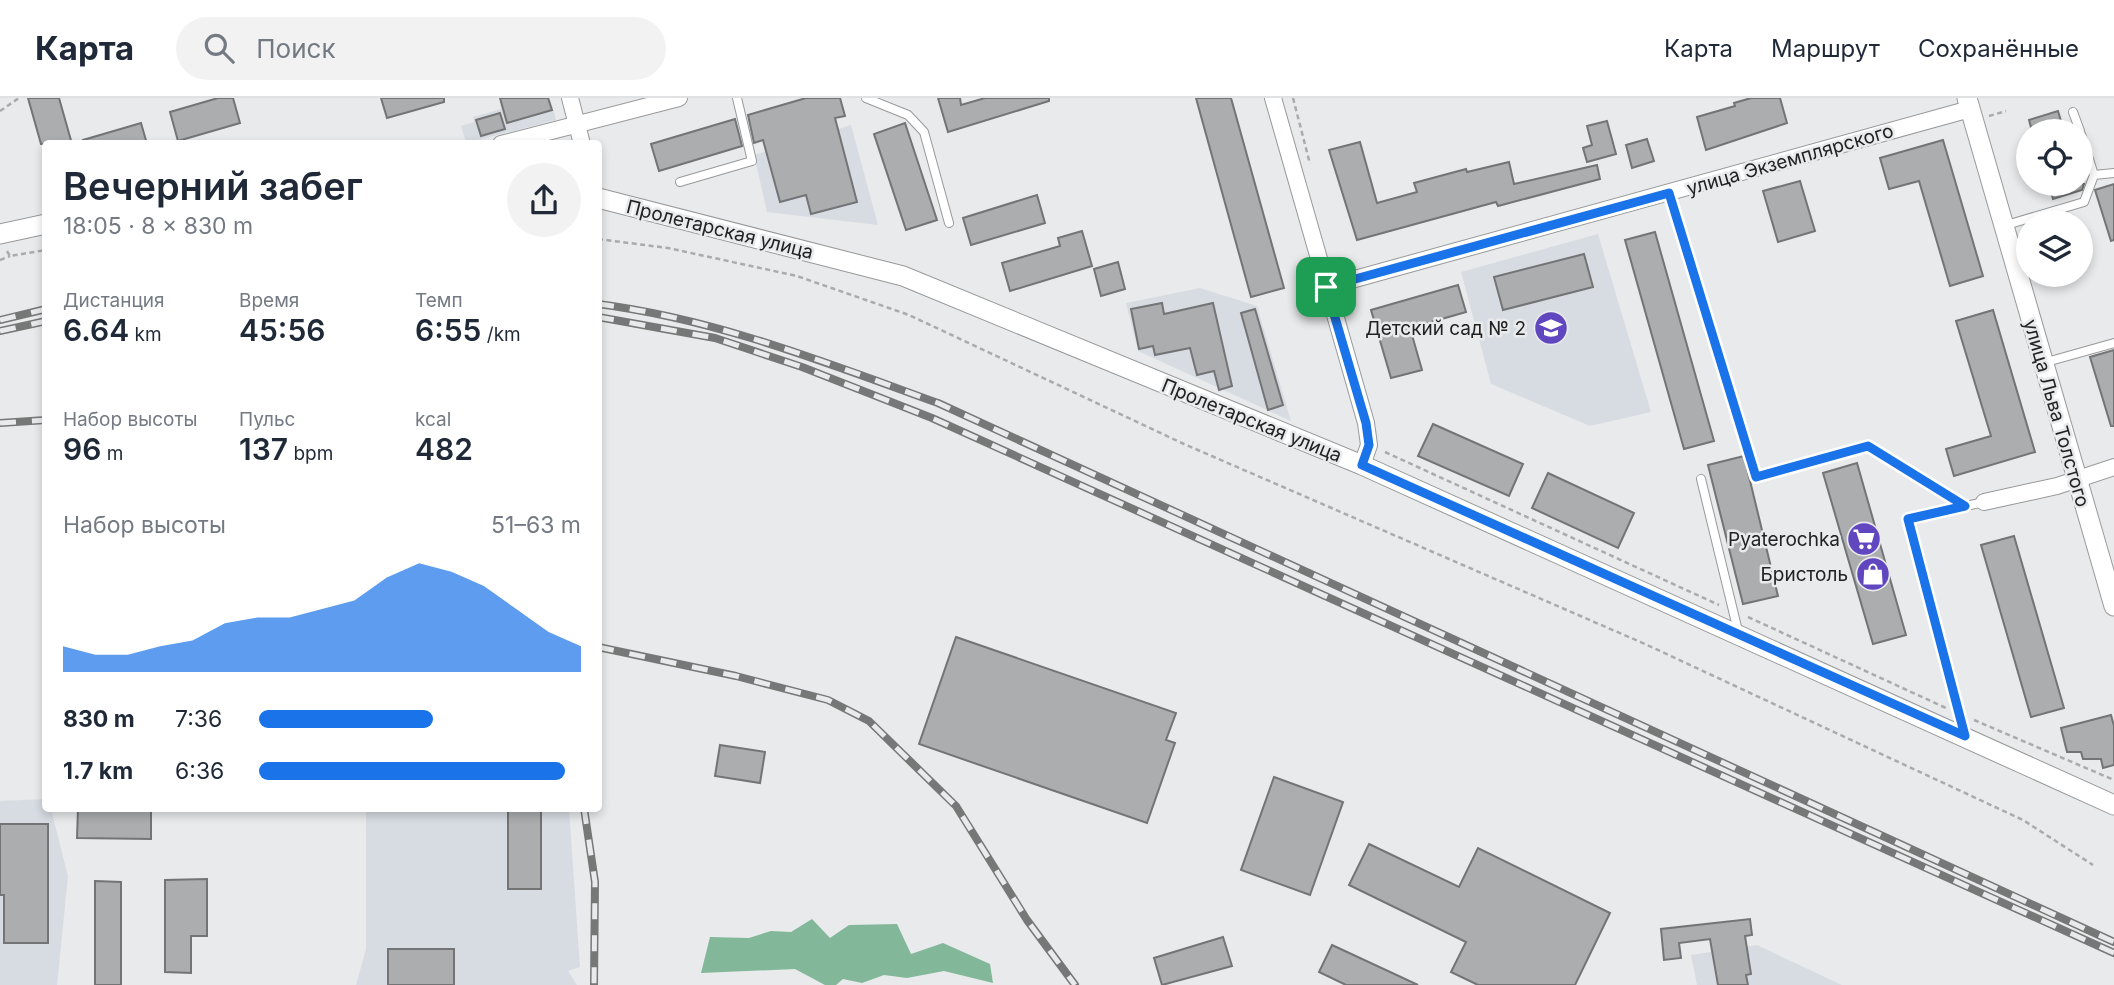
<!DOCTYPE html>
<html lang="ru">
<head>
<meta charset="utf-8">
<style>
  body { margin:0; font-family:Inter,sans-serif; background:#f2f2f3; color:#1f2937; height:100vh; display:flex; flex-direction:column; font-size:26px; white-space:nowrap }
  * { box-sizing:border-box; margin:0 }
  p { font-size:23px; color:#747a83 }
  .icon { flex:none; width:38px; height:38px; fill:none; stroke:currentColor; stroke-width:2; stroke-linecap:round; stroke-linejoin:round }
  .map { position:relative; flex:1; overflow:hidden }
  .drawer { position:absolute; left:42px; top:42px; width:560px; height:672px; display:flex; flex-direction:column; background:#fff; border-radius:7px; box-shadow:0 4px 10px #0003 }
  .drawer>* { flex:none }
  .tools { position:absolute; left:2016px; top:21px; display:grid; gap:14px }
  .tools a { display:grid; place-items:center; width:77px; height:77px; border-radius:50%; background:#fff; box-shadow:0 4px 10px #0003; font-size:35px }
  .pin { position:absolute; display:grid; place-items:center; width:60px; height:60px; color:#fff; margin:-30px; border-radius:14px; box-shadow:0 4px 10px #0006 }
  .round { display:grid; place-items:center; flex:none; width:74px; height:74px; border-radius:37px; background:#f2f2f3 }
  .head { display:flex; align-items:center; justify-content:space-between; height:119px; padding:0 21px }
  h1 { font-size:38px; font-weight:600; line-height:52px }
  .metrics { display:grid; grid-template-columns:repeat(3,1fr); gap:10px; height:119px; padding:7px 21px }
  .metrics div { display:grid; align-content:center }
  .metrics b { font-size:30px; font-weight:600 }
  .metrics small { font-size:19px; font-weight:400 }
  .metrics p { font-size:19px }
  .chart { height:196px; padding:14px 21px }
  .chart p { display:flex; justify-content:space-between }
  .chart svg { width:100%; height:126px; margin-top:7px; fill:#1a73e8; opacity:.7 }
  ul { padding:0 21px; list-style:none; font-size:23px }
  li { display:grid; grid-template-columns:112px 84px 1fr; align-items:center; height:52px }
  li i { height:18px; border-radius:9px; background:#1a73e8 }
  header { display:flex; align-items:center; gap:42px; box-sizing:border-box; height:98px; padding:0 35px; background:#fff; border-bottom:2px solid #e0e1e3 }
  header strong { font-size:33px }
  nav { display:flex; gap:38px; margin-inline-start:auto; font-size:24px }
  .search { width:490px; height:63px; background:#f2f2f3; display:flex; align-items:center; gap:18px; box-sizing:border-box; padding:0 24px; border-radius:38px; color:#747a83; font-size:26px }
  .map>svg:first-child { display:block }
  .built { fill:#d7dce3 }
  .forest { fill:#82b899 }
  .building { fill:#acadae; stroke:#737475; stroke-width:2 }
  .lines { fill:none; stroke-linecap:round; stroke-linejoin:round }
  .service-casing { stroke:#98999a; stroke-width:10 }
  .minor-casing { stroke:#98999a; stroke-width:18 }
  .tertiary-casing { stroke:#98999a; stroke-width:21 }
  .path { stroke:#aaabac; stroke-width:2.5; stroke-dasharray:5 3.5; stroke-linecap:butt }
  .service { stroke:#fff; stroke-width:8 }
  .minor { stroke:#fff; stroke-width:16 }
  .tertiary { stroke:#fff; stroke-width:19 }
  .rail-casing { stroke:#767777; stroke-width:8 }
  .rail { stroke:#e9eaeb; stroke-width:5; stroke-dasharray:16; stroke-linecap:butt }
  .route-casing { stroke:#fff; stroke-width:14 }
  .route { stroke:#1a73e8; stroke-width:9 }
  .labels { text-anchor:middle; stroke-width:5; stroke-linejoin:round; paint-order:stroke }
  .street-label { font-size:19px; fill:#212222; stroke:#e9eaeb }
  .poi-label { font-size:19px; fill:#212222; stroke:#e9eaeb; text-anchor:end }
</style>
</head>
<body>
<header>
<strong>Карта</strong>
<div class="search"><svg class="icon" aria-label="search" viewBox="0 0 24 24"><circle cx="10" cy="10" r="6"/><path d="M15 15l6 6"/></svg>Поиск</div>
<nav><a>Карта</a><a>Маршрут</a><a>Сохранённые</a></nav>
</header>
<div class="map">
<svg width="2114" height="887" viewBox="0 0 2114 887">
  <rect width="100%" height="100%" fill="#e9eaeb"/>
  <g class="built">
    <path d="M511 0H550L556 22 466 45 461 28 474 24 473 19 501 11 500 7 512 4Z"/>
    <path d="M851 27 878 127 767 114 754 57Z"/>
    <path d="M1598 136 1651 314 1590 328 1491 286 1461 174Z"/>
    <path d="M1200 190 1257 208 1291 323 1138 253 1126 205Z"/>
    <path d="M45 701 46 710 51 711 68 778 57 887H0V703Z"/>
    <path d="M366 711H569L580 869 568 873 577 887H356L366 851Z"/>
    <path d="M1757 847 1842 887H1697L1691 857Z"/>
  </g>
  <path class="forest" d="M812 821 830 840 849 827 897 826 911 856 943 845 990 866 993 885 944 873 907 880 884 877 862 885 843 881 836 887H825L795 871 701 875 710 839 749 840 771 833 791 834Z"/>
  <g class="building">
    <path d="M28 0H59L72 46H41Z"/>
    <path d="M218 0H233L240 25 178 43 170 14Z"/>
    <path d="M381 0H444V4L387 20Z"/>
    <path d="M500 0H548L552 12 507 25Z"/>
    <path d="M806 0H840L845 18 835 20 857 104 811 116 806 97 780 104 763 42 754 45 748 17Z"/>
    <path d="M938 0H960L961 7 985 0H1049V3L948 34Z"/>
    <path d="M1196 0H1231L1284 190 1251 199Z"/>
    <path d="M1751 0H1780L1787 25 1706 52 1697 19 1735 8 1734 5Z"/>
    <path d="M2058 13 2064 33H2032L2029 22Z"/>
    <path d="M500 15 505 31 481 38 476 22Z"/>
    <path d="M735 21 742 48 659 73 651 46Z"/>
    <path d="M1607 23 1616 56 1587 64 1583 50 1592 47 1587 28Z"/>
    <path d="M141 25 147 46H84L83 42Z"/>
    <path d="M905 25 937 122 906 132 874 36Z"/>
    <path d="M1647 41 1654 63 1632 70 1626 47Z"/>
    <path d="M1943 42 1983 178 1950 188 1919 83 1889 91 1880 60Z"/>
    <path d="M1360 44 1377 105 1417 94 1414 85 1466 71 1467 74 1509 64 1514 86 1597 67 1600 81 1498 108 1496 104 1357 142 1329 52Z"/>
    <path d="M1800 83 1815 133 1778 144 1763 93Z"/>
    <path d="M2049 86H2084L2082 92 2053 101Z"/>
    <path d="M2114 86V142L2111 143 2095 92Z"/>
    <path d="M1037 97 1045 125 971 147 963 120Z"/>
    <path d="M1082 133 1092 168 1010 193 1002 165 1060 148 1058 140Z"/>
    <path d="M1655 134 1714 343 1684 351 1625 142Z"/>
    <path d="M1584 156 1593 189 1503 212 1494 179Z"/>
    <path d="M1118 164 1125 191 1101 198 1094 171Z"/>
    <path d="M1458 187 1466 214 1410 230 1422 272 1391 280 1371 212Z"/>
    <path d="M1162 205 1164 216 1213 205 1232 288 1219 292 1214 273 1197 277 1190 250 1155 257 1153 248 1139 251 1131 211Z"/>
    <path d="M1255 211 1283 307 1268 312 1241 215Z"/>
    <path d="M1993 212 2035 354 1954 378 1946 351 1991 338 1956 223Z"/>
    <path d="M2114 252V328H2111L2090 259Z"/>
    <path d="M1433 326 1523 366 1509 398 1418 358Z"/>
    <path d="M1744 358 1778 498 1743 506 1708 367Z"/>
    <path d="M1857 365 1906 537 1873 546 1823 375Z"/>
    <path d="M1548 375 1634 415 1618 450 1532 410Z"/>
    <path d="M2014 438 2064 610 2031 619 1981 447Z"/>
    <path d="M956 539 1176 615 1166 642 1175 645 1147 725 919 646Z"/>
    <path d="M2111 617 2114 628V667L2103 670 2101 661H2083L2081 654H2067L2061 630Z"/>
    <path d="M720 647 765 654 760 685 715 678Z"/>
    <path d="M1274 679 1343 704 1310 797 1241 772Z"/>
    <path d="M78 710H151V741L77 740Z"/>
    <rect x="508" y="710" width="33" height="81"/>
    <path d="M0 726H48V845H4V797H0Z"/>
    <path d="M1369 746 1459 789 1478 750 1610 815 1575 887H1478L1451 874 1466 844 1349 787Z"/>
    <path d="M207 781V838H191V875L165 874V782Z"/>
    <path d="M95 783 121 784V887H95Z"/>
    <path d="M1750 821 1752 837 1745 838 1751 876 1746 877 1748 887H1718L1710 841 1679 845 1681 860 1664 862 1661 831Z"/>
    <path d="M1223 839 1232 868 1162 887 1154 860Z"/>
    <path d="M1332 847 1418 887H1346L1319 874Z"/>
    <rect x="388" y="851" width="66" height="36"/>
  </g>
  <g class="lines">
    <g class="service-casing">
      <g id="service">
        <path d="M866 0 908 17 924 34 949 125"/>
        <path d="M2073 14 2080 33"/>
        <path d="M2094 77 2114 75"/>
        <path d="M680 84 752 63 737 0"/>
        <path d="M1669 95 1757 379 1868 348 1965 408"/>
        <path d="M2003 128 2084 104 2094 77 2081 36"/>
        <path d="M2043 265 2114 245"/>
        <path d="M1701 381 1738 533"/>
        <path d="M1965 638 1908 421 1984 404"/>
      </g>
    </g>
    <g class="minor-casing">
      <g id="minor">
        <path d="M570 0 582 46"/>
        <path d="M1273 0 1366 325 1369 347 1362 367"/>
        <path d="M501 46 679 0"/>
        <path d="M1326 189 1970 11"/>
        <path d="M1984 404 2057 388 2114 369"/>
      </g>
    </g>
    <g class="tertiary-casing">
      <g id="tertiary">
        <path d="M1967 0 2114 508"/>
        <path d="M598 100 903 178 1362 367 2114 707"/>
        <path d="M0 136 46 126"/>
      </g>
    </g>
    <g class="path">
      <path d="M1293 0 1310 66"/>
      <path d="M0 13 19 0"/>
      <path d="M1989 18 2006 13"/>
      <path d="M598 141 668 150 797 178 909 217 1184 346 1645 546 2023 722 2093 767"/>
      <path d="M7 153 10 158 46 152"/>
      <path d="M0 162 10 158"/>
      <path d="M1385 354 1719 507"/>
      <path d="M1748 519 1946 610"/>
      <path d="M1974 622 2114 682"/>
    </g>
    <use href="#service" class="service"/>
    <use href="#minor" class="minor"/>
    <use href="#tertiary" class="tertiary"/>
    <g class="rail-casing">
      <g id="rail">
        <path d="M598 206C716 221 827 265 938 305L2114 844"/>
        <path d="M598 219 715 240 802 269 932 320 2114 855"/>
        <path d="M0 222 46 211"/>
        <path d="M0 233 46 223"/>
        <path d="M0 325 46 322"/>
        <path d="M598 549 736 578 828 602 869 623 956 708 1027 822 1075 887"/>
        <path d="M584 710 595 784 594 887"/>
      </g>
    </g>
    <use href="#rail" class="rail"/>
  </g>
  <g class="lines">
    <g class="route-casing">
      <path id="route" d="M1669 95 1756 379 1868 348 1965 408 1908 421 1965 638 1362 367 1369 347 1366 325 1326 189Z"/>
    </g>
    <use href="#route" class="route"/>
  </g>
  <defs>
    <g id="school-disc" transform="scale(1.75)"><circle r="9.5" fill="#6147bf" stroke="#e9eaeb"/><path d="M0-5L7-2L0 1L-7-2ZM-4 1L0 2.5L4 1V4Q0 6-4 4Z" fill="#fff"/></g>
    <g id="supermarket-disc" transform="scale(1.75)"><circle r="9.5" fill="#6147bf" stroke="#e9eaeb"/><path d="M-6-5.5h2.5l.6 2H6L4.5 2H-2.5L-4.4-4H-6ZM-1.5 3.2a1.3 1.3 0 1 0 .1 0ZM3 3.2a1.3 1.3 0 1 0 .1 0Z" fill="#fff"/></g>
    <g id="shop-disc" transform="scale(1.75)"><circle r="9.5" fill="#6147bf" stroke="#e9eaeb"/><path d="M-5-2.5h2.3a2.7 3.5 0 0 1 5.4 0H5L5.5 6h-11ZM-1.5-2.5h3a1.5 2.3 0 0 0-3 0Z" fill="#fff"/></g>
  </defs>
  <g fill-rule="evenodd">
    <use href="#school-disc" x="1551" y="230"/>
    <use href="#supermarket-disc" x="1864" y="441"/>
    <use href="#shop-disc" x="1873" y="476"/>
  </g>
  <g class="labels">
    <g class="street-label">
      <text transform="translate(1790 61) rotate(-16)" y="7">улица Экземплярского</text>
      <text transform="translate(720 131) rotate(14)" y="7">Пролетарская улица</text>
      <text transform="translate(2057 315) rotate(74)" y="7">улица Льва Толстого</text>
      <text transform="translate(1252 322) rotate(22)" y="7">Пролетарская улица</text>
    </g>
    <g class="poi-label">
      <text x="1526" y="237">Детский сад № 2</text>
      <text x="1840" y="448">Pyaterochka</text>
      <text x="1848" y="483">Бристоль</text>
    </g>
  </g>
</svg>
<div class="tools">
<a><svg class="icon" aria-label="locate" viewBox="0 0 24 24"><circle cx="12" cy="12" r="6"/><path d="M12 2v4M12 18v4M2 12h4M18 12h4"/></svg></a>
<a><svg class="icon" aria-label="layers" viewBox="0 0 24 24"><path d="M12 4l9 5-9 5-9-5zM3 14l9 5 9-5"/></svg></a>
</div>
<div class="pin" style="left:1326px;top:189px;background:#1e9e55"><svg class="icon" aria-label="arrive" viewBox="0 0 24 24"><path d="M6 21V4h12l-3 4 3 4H6"/></svg></div>
<section class="drawer">
<div class="head"><div><h1>Вечерний забег</h1><p>18:05 · 8 × 830 m</p></div><a class="round"><svg class="icon" aria-label="share" viewBox="0 0 24 24"><path d="M12 15V3M7 8l5-5 5 5M5 13v7h14v-7"/></svg></a></div>
<div class="metrics">
<div><p>Дистанция</p><b>6.64<small> km</small></b></div>
<div><p>Время</p><b>45:56</b></div>
<div><p>Темп</p><b>6:55<small> /km</small></b></div>
</div>
<div class="metrics">
<div><p>Набор высоты</p><b>96<small> m</small></b></div>
<div><p>Пульс</p><b>137<small> bpm</small></b></div>
<div><p>kcal</p><b>482</b></div>
</div>
<div class="chart"><p><span>Набор высоты</span>51–63 m</p>
<svg viewBox="0 0 160 44" preserveAspectRatio="none"><path d="M0 44V35L10 38L20 38L30 35L40 33L50 27L60 25L70 25L80 22L90 19L100 11L110 6L120 9L130 14L140 22L150 30L160 35V44z"/></svg>
</div>
<ul>
<li><b>830 m</b>7:36<i style="width:54%"></i></li>
<li><b>1.7 km</b>6:36<i style="width:95%"></i></li>
</ul>
</section>
</div>
</body>
</html>
